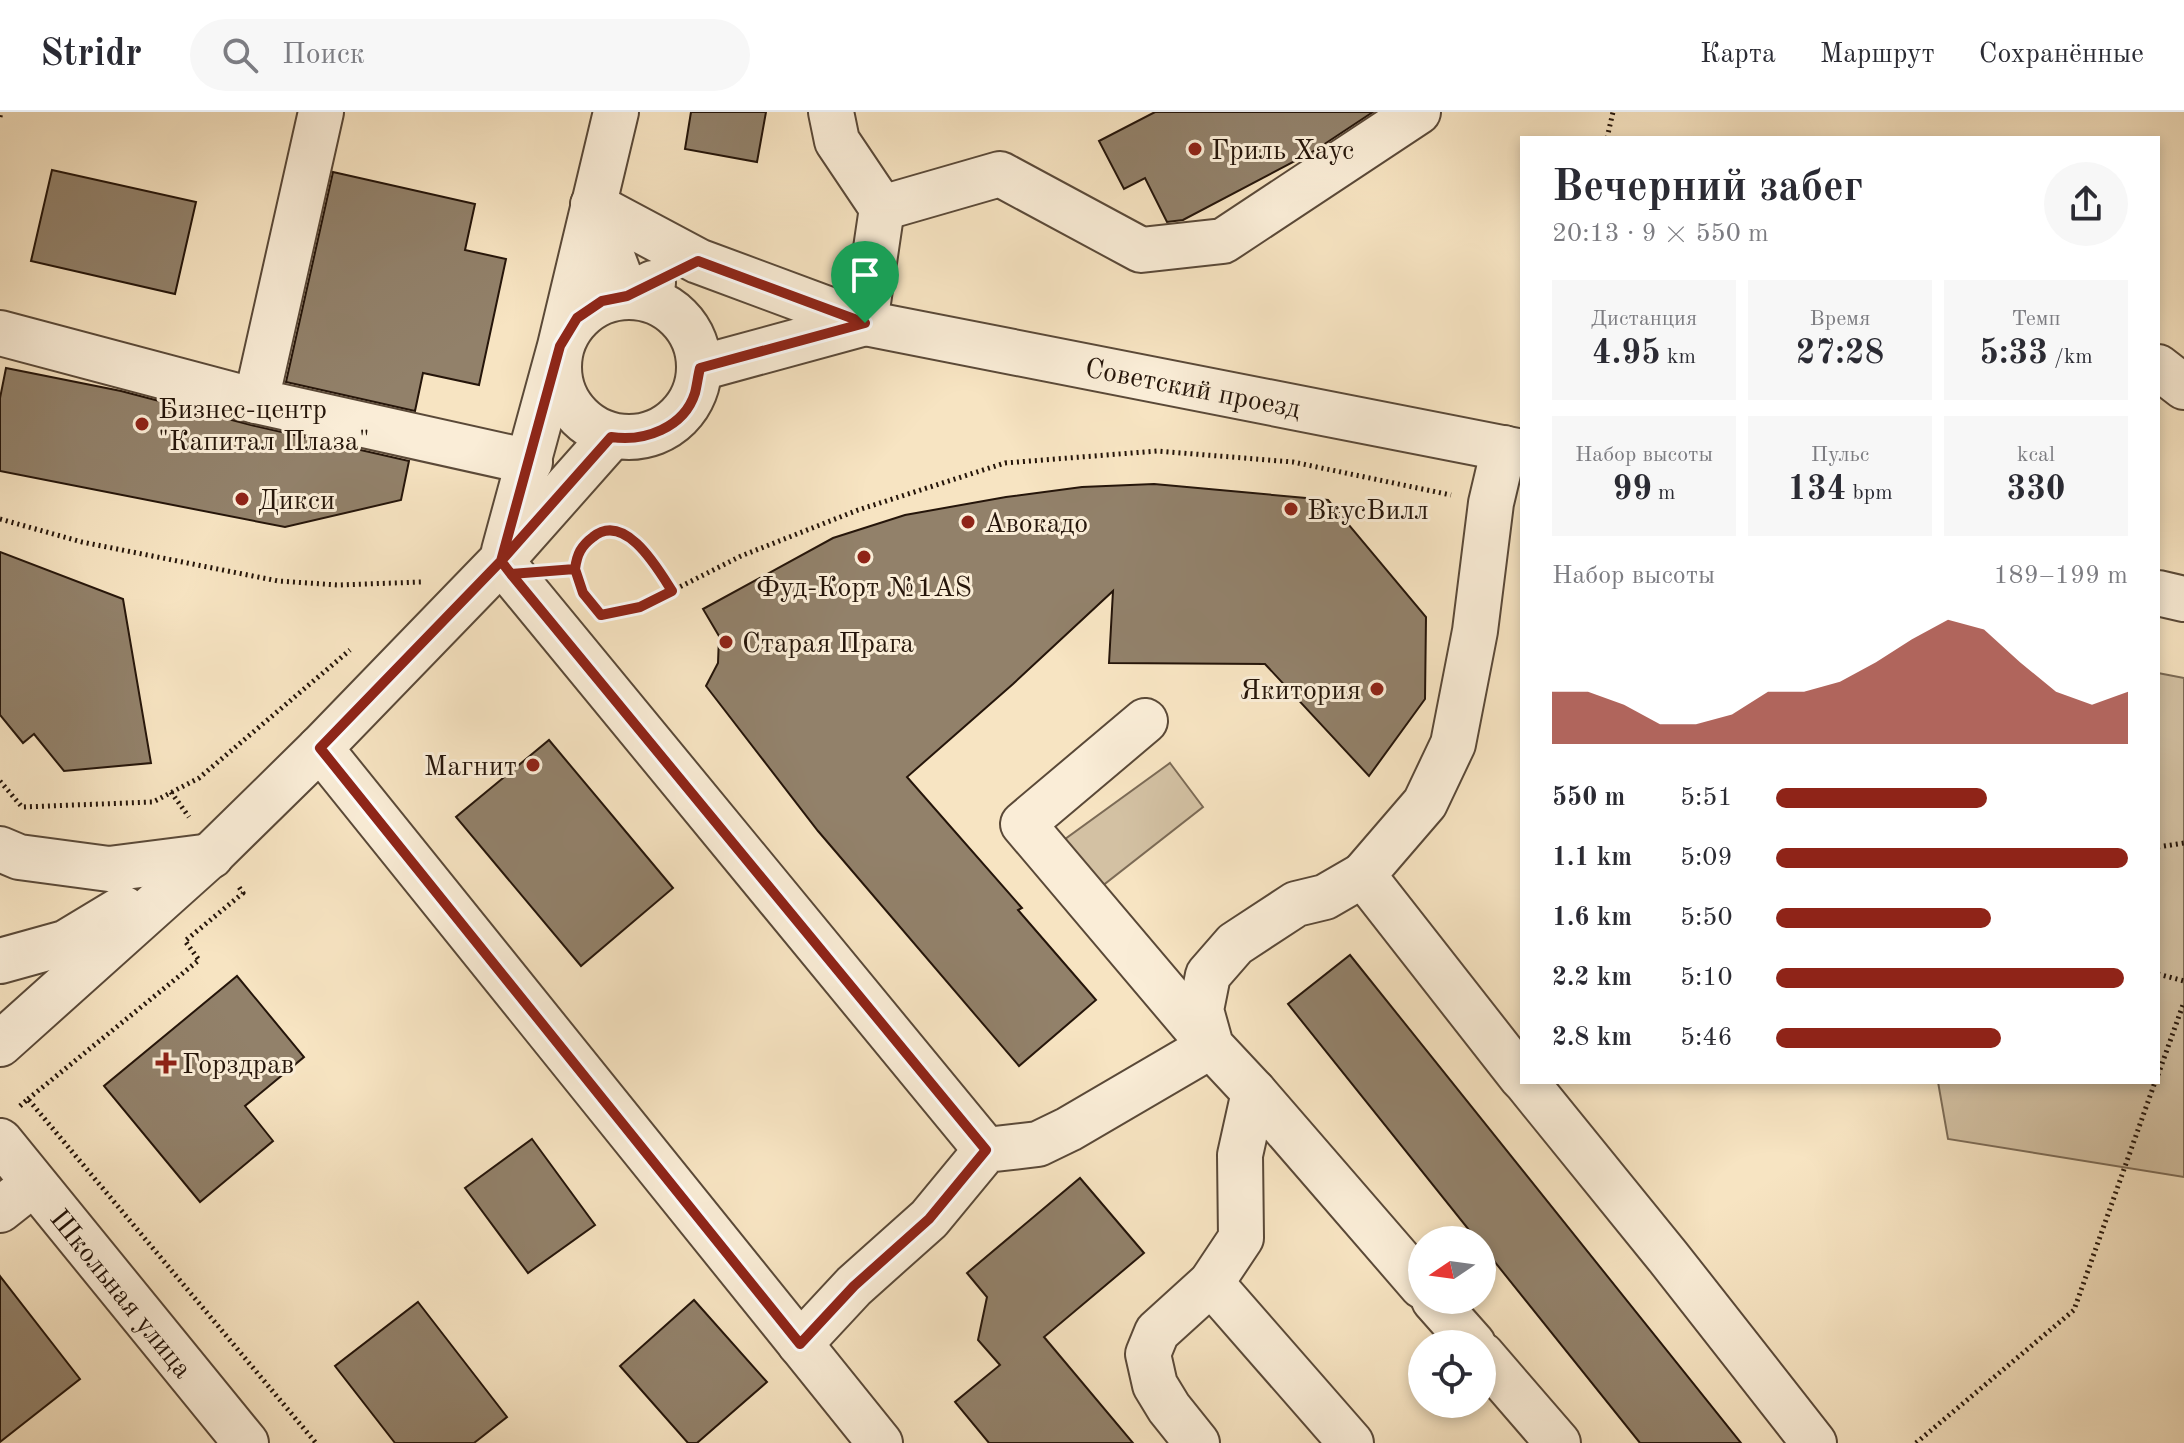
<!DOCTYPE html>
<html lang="ru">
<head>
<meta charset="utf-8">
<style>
  body { margin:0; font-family:"Old Standard TT",serif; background:#f7f7f7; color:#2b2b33; height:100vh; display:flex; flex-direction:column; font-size:30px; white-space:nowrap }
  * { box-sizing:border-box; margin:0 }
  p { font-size:26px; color:#7c7c81 }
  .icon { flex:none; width:44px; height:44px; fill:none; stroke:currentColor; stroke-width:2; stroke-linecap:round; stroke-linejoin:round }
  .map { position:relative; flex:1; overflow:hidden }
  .details { position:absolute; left:1520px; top:24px; width:640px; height:948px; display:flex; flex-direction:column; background:#fff; border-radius:0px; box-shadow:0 4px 12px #0003 }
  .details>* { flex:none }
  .needle { width:52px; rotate:257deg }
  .buttons { position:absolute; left:1408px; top:1114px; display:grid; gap:16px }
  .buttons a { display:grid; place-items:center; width:88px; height:88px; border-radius:50%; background:#fff; box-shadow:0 4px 12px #0003; font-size:40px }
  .pin { position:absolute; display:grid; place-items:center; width:68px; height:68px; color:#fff; margin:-82px -34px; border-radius:50% 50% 50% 0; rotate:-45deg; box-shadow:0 0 8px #0007 }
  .pin .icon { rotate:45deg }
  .round { display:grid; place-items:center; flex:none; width:84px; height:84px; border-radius:42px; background:#f7f7f7 }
  .overview { display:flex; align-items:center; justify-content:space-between; height:136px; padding:0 32px }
  h1 { font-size:44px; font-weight:700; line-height:60px }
  .figures { display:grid; grid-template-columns:repeat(3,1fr); gap:12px; height:136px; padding:8px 32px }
  .figures div { display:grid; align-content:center; border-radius:0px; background:#f7f7f7; text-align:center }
  .figures b { font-size:34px; font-weight:700 }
  .figures small { font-size:22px; font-weight:400 }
  .figures p { font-size:22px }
  .chart { height:224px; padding:16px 32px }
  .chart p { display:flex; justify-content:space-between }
  .chart svg { width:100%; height:144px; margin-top:8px; fill:#8f2418; opacity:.7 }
  ul { padding:0 32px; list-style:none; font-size:26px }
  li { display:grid; grid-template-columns:128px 96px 1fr; align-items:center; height:60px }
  li i { height:20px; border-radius:10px; background:#8f2418 }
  header { display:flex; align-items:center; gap:48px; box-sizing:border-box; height:112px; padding:0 40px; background:#fff; border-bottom:2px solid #e1e1e2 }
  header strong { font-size:38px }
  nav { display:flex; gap:44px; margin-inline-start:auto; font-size:28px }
  .search { width:560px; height:72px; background:#f7f7f7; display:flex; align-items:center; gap:20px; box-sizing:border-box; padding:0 28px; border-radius:44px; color:#7c7c81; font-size:30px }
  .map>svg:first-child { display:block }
  .green { fill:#d3c1a3; stroke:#7c6b56; stroke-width:2 }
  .building { fill:#92816a; stroke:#25150a; stroke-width:2 }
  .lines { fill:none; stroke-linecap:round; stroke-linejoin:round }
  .minor-casing { stroke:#5a4938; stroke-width:48 }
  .path { stroke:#25150a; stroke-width:5; stroke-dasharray:2 4; stroke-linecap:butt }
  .minor { stroke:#faedd7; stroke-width:44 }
  .route-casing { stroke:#fff; stroke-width:16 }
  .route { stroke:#8f2418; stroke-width:10 }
  .poi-dot { fill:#8f2418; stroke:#faedd7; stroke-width:3 }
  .labels { text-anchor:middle; stroke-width:6; stroke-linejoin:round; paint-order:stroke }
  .poi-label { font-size:28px; fill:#25150a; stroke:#faedd7; text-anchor:start }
  .street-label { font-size:28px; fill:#25150a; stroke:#faedd7 }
</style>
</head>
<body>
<header>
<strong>Stridr</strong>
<div class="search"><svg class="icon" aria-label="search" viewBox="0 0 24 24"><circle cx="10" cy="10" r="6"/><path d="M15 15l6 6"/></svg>Поиск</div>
<nav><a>Карта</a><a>Маршрут</a><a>Сохранённые</a></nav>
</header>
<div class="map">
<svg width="2184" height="1331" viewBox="0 0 2184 1331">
  <rect width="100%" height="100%" fill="#f7e4c2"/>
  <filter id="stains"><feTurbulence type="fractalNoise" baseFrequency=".0025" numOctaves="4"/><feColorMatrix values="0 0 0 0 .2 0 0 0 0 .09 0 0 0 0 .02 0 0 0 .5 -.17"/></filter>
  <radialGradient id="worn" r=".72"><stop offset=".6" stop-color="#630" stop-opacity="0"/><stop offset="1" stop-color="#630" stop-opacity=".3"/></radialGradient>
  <g class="green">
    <path d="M2158 561 2184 566V1065L1948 1027 1938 970H2158Z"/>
    <path d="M1170 651 1203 695 1097 778 1061 730Z"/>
  </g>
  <g class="building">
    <path d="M691 0H766L757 50 685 37Z"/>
    <path d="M1155 0H1373L1314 39 1183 108 1167 110 1145 66 1124 77 1099 29Z"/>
    <path d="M52 58 196 90 175 182 31 149Z"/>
    <path d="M333 60 475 92 465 138 506 147 479 273 423 261 415 299 286 270Z"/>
    <path d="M6 256 121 279 251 313 409 349 401 388 285 415 0 359V286Z"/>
    <path d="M1154 372 1328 388 1426 505 1425 587 1369 664 1265 552 1109 551 1113 479 1013 572 907 665 1022 796 1018 798 1096 888 1019 954 818 719 706 574 718 551 719 524 703 497 833 426 905 403 1006 385 1082 375Z"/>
    <path d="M0 440 123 487 151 651 64 659 34 622 23 631 0 603Z"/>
    <path d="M549 628 673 776 581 854 456 705Z"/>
    <path d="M1350 843 1741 1331H1640L1482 1134V1128H1477L1288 892Z"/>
    <path d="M237 864 304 945 245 994 273 1029 200 1090 104 974Z"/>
    <path d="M532 1027 595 1113 528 1161 465 1076Z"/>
    <path d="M1080 1066 1144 1141 1044 1225 1133 1331H989L955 1290 1000 1253 978 1228 987 1185 967 1161Z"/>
    <path d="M0 1164 80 1267 0 1330Z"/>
    <path d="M694 1188 767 1270 697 1331H688L620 1254Z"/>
    <path d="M418 1190 507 1305 474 1331H395L335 1254Z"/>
  </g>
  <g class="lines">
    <g class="minor-casing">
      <g id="minor">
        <path d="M321 0 256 289 530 350"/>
        <path d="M831 0 837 29 882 96 865 211"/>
        <path d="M593 93 698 149 865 211 1522 340"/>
        <path d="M593 93 627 184 653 171"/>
        <path d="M882 96 1000 62 1141 138 1223 129 1418 0"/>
        <circle cx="629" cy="255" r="70"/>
        <path d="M0 221 256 289"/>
        <path d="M2158 255 2184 275"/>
        <path d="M700 256 865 211"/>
        <path d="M1504 336 1491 391 1475 519 1453 632 1425 691 1363 763 1522 966"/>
        <path d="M504 439 560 234 616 0"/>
        <path d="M501 449 986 1038"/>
        <path d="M2158 481 2184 487"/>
        <path d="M320 636 880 1331"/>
        <path d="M0 737 19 745 109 757 211 744"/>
        <path d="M1363 763 1325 785 1296 792 1235 832 1208 863 1201 898 1211 934 1254 980 1422 1174"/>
        <path d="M0 849 65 831 123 796"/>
        <path d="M0 932 214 740 320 636 501 449 611 325"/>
        <path d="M1526 970 1668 1145 1814 1331"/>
        <path d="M0 1029 246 1331"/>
        <path d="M0 1098 33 1072"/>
        <path d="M1211 1171 1351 1331"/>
        <path d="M1434 1188 1473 1232"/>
        <path d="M800 1232 854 1174 929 1107 986 1038 1038 1032 1069 1017 1211 934 1023 712 1145 609"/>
        <path d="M1482 1243 1558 1331"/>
        <path d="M1197 1331 1169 1296 1155 1273 1148 1242 1157 1220 1211 1171 1241 1126 1240 1043 1254 980"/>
      </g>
    </g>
    <g class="path">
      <path d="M0 5 1 0"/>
      <path d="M1607 26 1613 0"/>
      <path d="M0 407 82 430 278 469 338 473 421 470"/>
      <path d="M575 457C577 442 581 434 593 425 625 400 658 457 672 479"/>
      <path d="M566 458 575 457 580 473"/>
      <path d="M602 503 640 495 741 444 858 398 1005 351 1157 339 1293 350 1451 383"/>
      <path d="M0 669 22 695 153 690 199 666 350 538"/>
      <path d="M171 680 189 705"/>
      <path d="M2158 735 2184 731"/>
      <path d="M2158 862 2184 869"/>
      <path d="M2158 963 2184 890"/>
      <path d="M28 987 199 848 185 829 243 781 239 775"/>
      <path d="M20 994 28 987 316 1331"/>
      <path d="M1916 1331 2074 1198 2155 970"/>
    </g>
    <use href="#minor" class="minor"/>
  </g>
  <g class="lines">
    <g class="route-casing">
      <path id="route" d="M865 211 698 149 627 184 602 189 577 206 560 234 501 449 320 636 800 1232 854 1174 929 1107 986 1038 511 462 575 457 583 481 601 503 640 495 672 479C658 457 625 399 593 425 581 434 577 442 575 457L511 462 501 449 611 325C644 330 684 316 695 281 697 273 698 264 700 256L865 211"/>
    </g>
    <use href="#route" class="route"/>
  </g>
  <g class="poi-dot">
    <circle cx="1195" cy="37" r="8"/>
    <circle cx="142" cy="312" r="8"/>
    <circle cx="242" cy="387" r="8"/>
    <circle cx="1291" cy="397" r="8"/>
    <circle cx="968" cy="410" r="8"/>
    <circle cx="864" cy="445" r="8"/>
    <circle cx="726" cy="530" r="8"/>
    <circle cx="1377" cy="577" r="8"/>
    <circle cx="533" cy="653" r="8"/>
    <path d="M162 939h8v8h8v8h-8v8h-8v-8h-8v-8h8z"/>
  </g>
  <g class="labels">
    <g class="poi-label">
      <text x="1211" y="47">Гриль Хаус</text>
      <text x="158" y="306">Бизнес-центр<tspan x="158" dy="32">"Капитал Плаза"</tspan></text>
      <text x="258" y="397">Дикси</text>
      <text x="1307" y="407">ВкусВилл</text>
      <text x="984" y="420">Авокадо</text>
      <text x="864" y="484" text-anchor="middle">Фуд-Корт №1AS</text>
      <text x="742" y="540">Старая Прага</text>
      <text x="1361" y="587" text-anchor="end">Якитория</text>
      <text x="517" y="663" text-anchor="end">Магнит</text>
      <text x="182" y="961">Горздрав</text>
    </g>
    <g class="street-label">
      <text transform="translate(1193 275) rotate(11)" y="10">Советский проезд</text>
      <text transform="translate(122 1181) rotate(51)" y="10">Школьная улица</text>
    </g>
  </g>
  <rect width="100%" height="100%" filter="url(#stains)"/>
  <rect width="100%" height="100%" fill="url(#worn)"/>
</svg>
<div class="buttons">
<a><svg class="needle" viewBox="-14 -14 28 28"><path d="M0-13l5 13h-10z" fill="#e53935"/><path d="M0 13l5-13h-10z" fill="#7c7c81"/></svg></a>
<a><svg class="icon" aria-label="locate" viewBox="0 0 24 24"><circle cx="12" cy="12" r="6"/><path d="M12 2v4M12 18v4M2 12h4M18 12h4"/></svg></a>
</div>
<div class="pin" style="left:865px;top:211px;background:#1e9e55"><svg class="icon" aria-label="arrive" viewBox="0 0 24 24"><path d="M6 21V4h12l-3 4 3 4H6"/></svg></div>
<section class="details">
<div class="overview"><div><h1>Вечерний забег</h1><p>20:13 · 9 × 550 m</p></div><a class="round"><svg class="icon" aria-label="share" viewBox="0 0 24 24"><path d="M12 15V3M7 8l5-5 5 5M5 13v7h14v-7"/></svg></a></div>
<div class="figures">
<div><p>Дистанция</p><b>4.95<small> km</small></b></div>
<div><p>Время</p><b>27:28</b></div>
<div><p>Темп</p><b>5:33<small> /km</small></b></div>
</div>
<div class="figures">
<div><p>Набор высоты</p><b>99<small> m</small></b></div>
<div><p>Пульс</p><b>134<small> bpm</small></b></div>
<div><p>kcal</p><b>330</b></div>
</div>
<div class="chart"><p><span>Набор высоты</span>189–199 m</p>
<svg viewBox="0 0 160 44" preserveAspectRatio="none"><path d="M0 44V28L10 28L20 32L30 38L40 38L50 35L60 28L70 28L80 25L90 19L100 12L110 6L120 9L130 19L140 28L150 32L160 28V44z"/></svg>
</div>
<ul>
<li><b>550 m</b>5:51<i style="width:60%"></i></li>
<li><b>1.1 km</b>5:09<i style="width:100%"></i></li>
<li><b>1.6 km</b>5:50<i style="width:61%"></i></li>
<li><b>2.2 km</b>5:10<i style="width:99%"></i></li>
<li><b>2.8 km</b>5:46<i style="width:64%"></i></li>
</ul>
</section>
</div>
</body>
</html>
